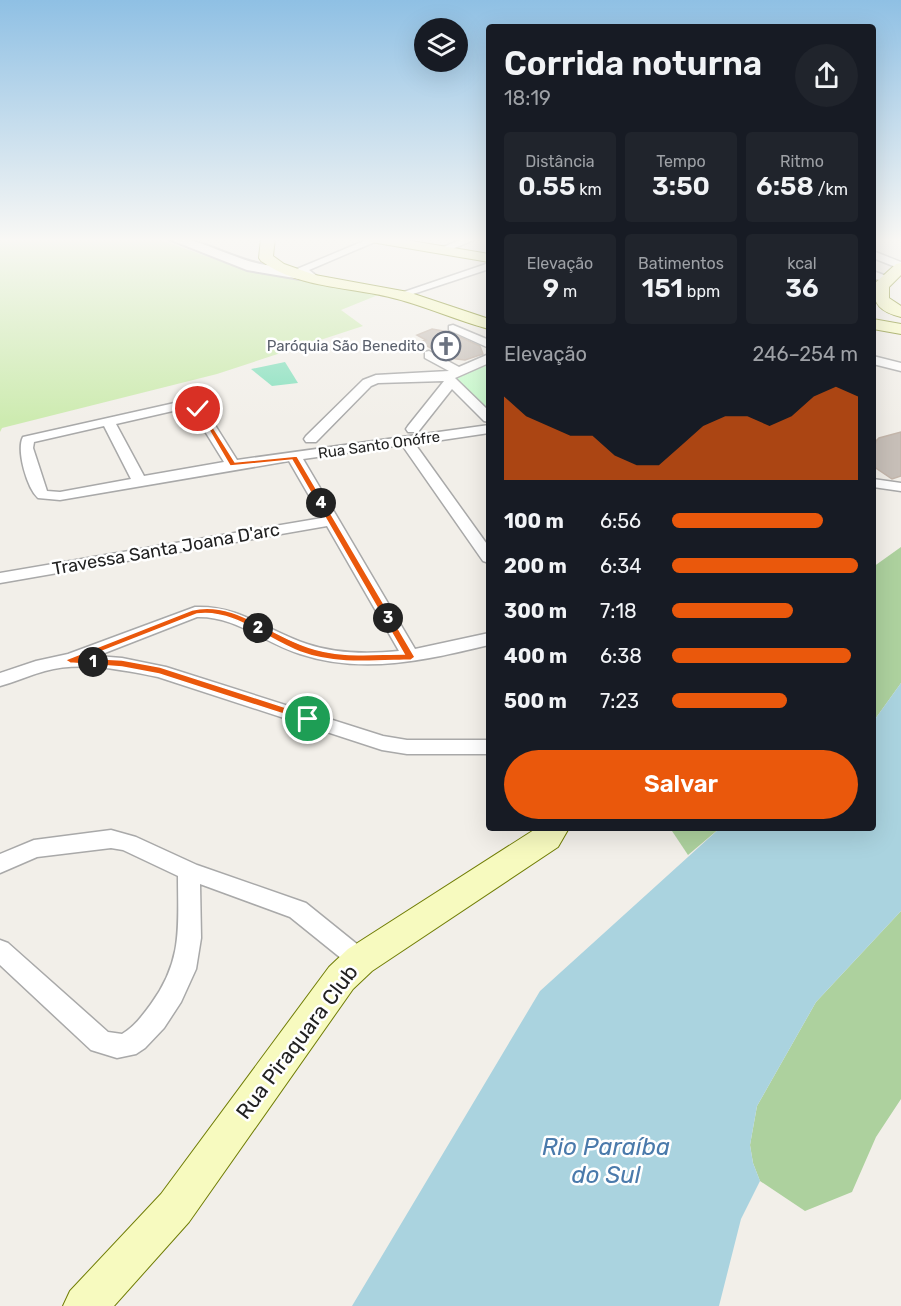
<!DOCTYPE html>
<html lang="pt">
<head>
<meta charset="utf-8">
<style>
  body { margin:0; font-family:Rubik,sans-serif; background:#20242c; color:#f1f3f6; height:100vh; display:flex; flex-direction:column; font-size:22px; white-space:nowrap }
  * { box-sizing:border-box; margin:0 }
  p { font-size:20px; color:#9ea1a6 }
  .icon { flex:none; width:33px; height:33px; fill:none; stroke:currentColor; stroke-width:2; stroke-linecap:round; stroke-linejoin:round }
  .map { position:relative; flex:1; overflow:hidden }
  .details { position:absolute; left:486px; top:24px; width:390px; height:807px; display:flex; flex-direction:column; background:#171b24; border-radius:6px; box-shadow:0 6px 24px #0002 }
  .details>* { flex:none }
  .fabs { position:absolute; left:414px; top:18px; display:grid; gap:12px }
  .fabs a { display:grid; place-items:center; width:54px; height:54px; border-radius:50%; background:#171b24; box-shadow:0 6px 24px #0002; font-size:30px }
  .pin { position:absolute; display:grid; place-items:center; width:51px; height:51px; color:#fff; margin:-26px; border:3px solid #fff; border-radius:50%; box-shadow:0 2px 6px #0007 }
  .km { position:absolute; width:30px; height:30px; margin:-15px; border-radius:50%; background:#222; color:#fff; font-size:16px; line-height:30px; text-align:center }
  .round { display:grid; place-items:center; flex:none; width:63px; height:63px; border-radius:32px; background:#20242c }
  .overview { display:flex; align-items:center; justify-content:space-between; height:102px; padding:0 18px }
  h1 { font-size:33px; font-weight:600; line-height:45px }
  .figures { display:grid; grid-template-columns:repeat(3,1fr); gap:9px; height:102px; padding:6px 18px }
  .figures div { display:grid; align-content:center; border-radius:6px; background:#20242c; text-align:center }
  .figures b { font-size:26px; font-weight:600 }
  .figures small { font-size:16px; font-weight:400 }
  .figures p { font-size:16px }
  .chart { height:168px; padding:12px 18px }
  .chart p { display:flex; justify-content:space-between }
  .chart svg { width:100%; height:108px; margin-top:6px; fill:#ea580c; opacity:.7 }
  .button { display:flex; gap:12px; margin-top:auto; padding:12px 18px }
  .button a { flex:1; height:69px; border-radius:36px; background:#ea580c; color:#fff; font-size:24px; font-weight:600; line-height:69px; text-align:center }
  ul { padding:0 18px; list-style:none; font-size:20px }
  li { display:grid; grid-template-columns:96px 72px 1fr; align-items:center; height:45px }
  li i { height:15px; border-radius:8px; background:#ea580c }
  .map>svg:first-child { display:block }
  .grass { fill:#cdebb0 }
  .forest { fill:#add19e }
  .park { fill:#c8facc }
  .pitch { fill:#88e0be }
  .water { fill:#aad3df }
  .building { fill:#c7bfb8; stroke:#c4b6ab; stroke-width:1.5 }
  .lines { fill:none; stroke-linecap:round; stroke-linejoin:round }
  .minor-casing { stroke:#a9a9a9; stroke-width:3 }
  .tertiary-casing { stroke:#a9a9a9; stroke-width:4 }
  .secondary-casing { stroke:#707d05; stroke-width:2 }
  .minor { fill:#fff; fill-rule:evenodd }
  .tertiary { fill:#fff; fill-rule:evenodd }
  .secondary { fill:#f7fabf; fill-rule:evenodd }
  .route { fill:#ea580c; stroke:#fff; stroke-width:1.5 }
  .labels { text-anchor:middle; stroke-width:5; stroke-linejoin:round; paint-order:stroke }
  .far-worship-label { font-size:15px; fill:#5b616d; stroke:#fff; text-anchor:end }
  .far-street-label { font-size:15px; fill:#222; stroke:#fff }
  .street-label { font-size:18px; fill:#222; stroke:#fff }
  .near-street-label { font-size:21px; fill:#222; stroke:#fff }
  .near-water-label { font-size:24px; font-style:italic; fill:#4a7aab; stroke:#fff }
</style>
</head>
<body>
<div class="map">
<svg width="901" height="1306" viewBox="0 0 901 1306">
  <rect width="100%" height="100%" fill="#f2efe9"/>
  <path class="grass" d="M3 238H155L240 268 378 295 341 310 363 326 217 374 2 428 0 432V239Z"/>
  <g class="forest">
    <path d="M901 547V683L873 722V567Z"/>
    <path d="M670 828H720L688 855Z"/>
    <path d="M901 911V1099L876 1137 852 1192 805 1211 760 1181 753 1163 750 1145 757 1106 816 1002Z"/>
  </g>
  <path class="park" d="M489 364V411L455 377Z"/>
  <path class="pitch" d="M285 362 298 383 272 386 251 369Z"/>
  <path class="water" d="M901 683V911L816 1002 757 1106 750 1145 753 1163 760 1181 741 1219 719 1306H352L540 991 720 828H873V722Z"/>
  <g class="building">
    <path d="M432 329 449 332 480 346 483 354 465 360 448 358 420 342 426 340 417 335Z"/>
    <path d="M901 432V476L892 479 873 466V453L876 441 879 438Z"/>
  </g>
  <g class="lines">
    <g class="minor-casing">
      <g id="minor">
        <path d="M371 238H384L309 270 317 276V280H309L297 269Z"/>
        <path d="M465 238H478L445 252 436 250Z"/>
        <path d="M873 251 901 262V269L873 258Z"/>
        <path d="M489 263V269L404 297H396L395 295Z"/>
        <path d="M873 271 892 278 893 280 888 283 873 278Z"/>
        <path d="M453 325 489 340V348L449 330V326Z"/>
        <path d="M429 351 459 367 489 354V363L455 378 489 411V422L484 421 452 389 418 432H408L406 429 408 426 444 381 378 383 371 386 316 442H306L304 439 306 436 363 380 376 375 449 371 425 358V352Z"/>
        <path d="M873 356 901 363V371L873 364Z"/>
        <path d="M188 400 203 406 237 460 489 425V433L415 444 489 547V563L483 561 402 445 303 459 415 649 489 633V645C426 660 363 675 300 654 264 643 236 616 197 617L97 656 122 658 166 667 383 736 407 740H489V754H407L382 750 158 677C122 670 81 661 45 671 30 675 15 682 0 686V673L36 661 68 654 195 607C238 605 268 631 307 644 336 654 368 654 399 651L327 526 0 583V573L322 518 289 461 60 500 38 498C27 488 16 450 23 437ZM186 408 193 412 224 462 144 476 116 424ZM104 426 131 479 60 492 47 491 33 448 34 442Z"/>
        <path d="M873 479 901 483V491L873 487Z"/>
        <path d="M111 830 136 837 197 865 306 903 368 953 372 960 368 967 360 971 352 967 290 917 200 884 201 938 196 969 181 1002 164 1028 145 1048 136 1054 117 1058 91 1050 0 965V940L8 943 108 1032 122 1034C134 1027 143 1015 151 1004 183 960 178 927 178 876L123 850 111 848 37 857 0 873V854L34 840Z"/>
      </g>
    </g>
    <g class="tertiary-casing">
      <path id="tertiary" d="M166 238C200 236 232 260 266 265 278 267 298 267 307 275L300 279 247 270Z"/>
    </g>
    <g class="secondary-casing">
      <g id="secondary">
        <path d="M261 238H275L273 256 284 264 315 275 408 292 489 319V329C458 321 428 307 397 299 351 286 302 290 261 261L259 258Z"/>
        <path d="M364 238H394L489 254V262L371 242Z"/>
        <path d="M901 263V275L889 287V298L901 306V317C881 312 873 305 873 285L896 264Z"/>
        <path d="M873 319 901 324V334L873 329Z"/>
        <path d="M537 828H569L558 847 372 971 353 989 189 1222 114 1306H63L70 1291 161 1194 329 967 348 949Z"/>
      </g>
    </g>
    <use href="#minor" class="minor"/>
    <use href="#tertiary" class="tertiary"/>
    <use href="#secondary" class="secondary"/>
  </g>
  <linearGradient id="sky" x2="0" y2="1"><stop stop-color="#8fc0e4"/><stop offset="0.57" stop-color="#f9f8f5"/><stop offset="1" stop-color="#f9f8f5" stop-opacity="0"/></linearGradient>
  <rect width="901" height="421" fill="url(#sky)"/>
  <path class="route" d="M196 408H201L235 462 297 456 415 657 411 660C373 661 335 665 300 652 266 639 234 609 197 614L85 658 122 660 160 667 312 716V721H305L159 674 122 667 70 663 65 660 192 610C234 600 269 635 308 647 339 658 371 654 404 654L292 460 230 466Z"/>
  <defs>
    <g id="church-ring" transform="scale(1.5)"><circle r="9.5" fill="#fff" stroke="#6b7280" stroke-width="1.5"/><path d="M-1.2-6h2.4v3.5h3.3v2.4h-3.3V6h-2.4V-.1h-3.3v-2.4h3.3Z" fill="#6b7280"/></g>
  </defs>
  <g fill-rule="evenodd">
    <use href="#church-ring" x="446" y="346"/>
  </g>
  <g class="labels">
    <g class="far-worship-label">
      <text x="425" y="351">Paróquia São Benedito</text>
    </g>
    <g class="far-street-label">
      <text transform="translate(379 445) rotate(-8)" y="5">Rua Santo Onófre</text>
    </g>
    <g class="street-label">
      <text transform="translate(166 549) rotate(-10)" y="6">Travessa Santa Joana D'arc</text>
    </g>
    <g class="near-street-label">
      <text transform="translate(297 1042) rotate(-53)" y="7">Rua Piraquara Club</text>
    </g>
    <g class="near-water-label">
      <text x="606" y="1155">Rio Paraíba<tspan x="606" dy="28">do Sul</tspan></text>
    </g>
  </g>
</svg>
<div class="fabs">
<a><svg class="icon" aria-label="layers" viewBox="0 0 24 24"><path d="M12 4l9 5-9 5-9-5zM3 14l9 5 9-5"/></svg></a>
</div>
<div class="pin" style="left:308px;top:719px;background:#1e9e55"><svg class="icon" aria-label="arrive" viewBox="0 0 24 24"><path d="M6 21V4h12l-3 4 3 4H6"/></svg></div>
<div class="pin" style="left:198px;top:409px;background:#d93025"><svg class="icon" aria-label="check" viewBox="0 0 24 24"><path d="M5 12l5 5 9-10"/></svg></div>
<b class="km" style="left:93px;top:662px">1</b>
<b class="km" style="left:258px;top:628px">2</b>
<b class="km" style="left:388px;top:618px">3</b>
<b class="km" style="left:321px;top:503px">4</b>
<section class="details">
<div class="overview"><div><h1>Corrida noturna</h1><p>18:19</p></div><a class="round"><svg class="icon" aria-label="share" viewBox="0 0 24 24"><path d="M12 15V3M7 8l5-5 5 5M5 13v7h14v-7"/></svg></a></div>
<div class="figures">
<div><p>Distância</p><b>0.55<small> km</small></b></div>
<div><p>Tempo</p><b>3:50</b></div>
<div><p>Ritmo</p><b>6:58<small> /km</small></b></div>
</div>
<div class="figures">
<div><p>Elevação</p><b>9<small> m</small></b></div>
<div><p>Batimentos</p><b>151<small> bpm</small></b></div>
<div><p>kcal</p><b>36</b></div>
</div>
<div class="chart"><p><span>Elevação</span>246–254 m</p>
<svg viewBox="0 0 160 44" preserveAspectRatio="none"><path d="M0 44V10L10 18L20 22L30 26L40 26L50 34L60 38L70 38L80 30L90 22L100 18L110 18L120 22L130 18L140 10L150 6L160 10V44z"/></svg>
</div>
<ul>
<li><b>100 m</b>6:56<i style="width:81%"></i></li>
<li><b>200 m</b>6:34<i style="width:100%"></i></li>
<li><b>300 m</b>7:18<i style="width:65%"></i></li>
<li><b>400 m</b>6:38<i style="width:96%"></i></li>
<li><b>500 m</b>7:23<i style="width:62%"></i></li>
</ul>
<div class="button"><a>Salvar</a></div>
</section>
</div>
</body>
</html>
